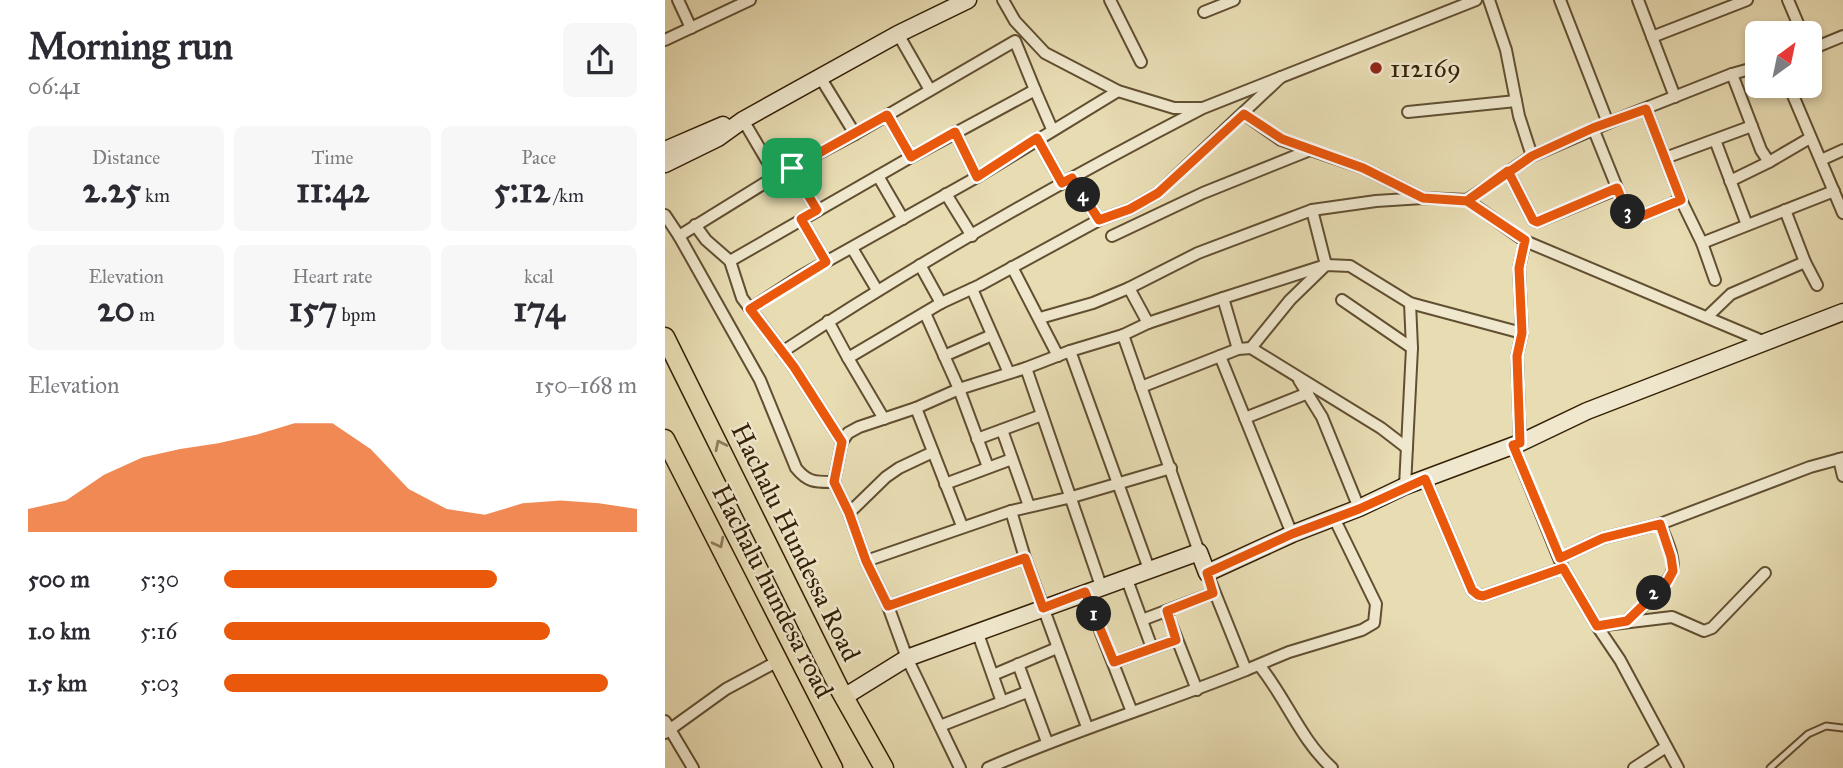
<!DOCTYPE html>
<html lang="en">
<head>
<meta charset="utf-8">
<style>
  body { margin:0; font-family:"IM FELL Great Primer",serif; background:#f7f7f7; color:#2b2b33; height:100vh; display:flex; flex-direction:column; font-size:26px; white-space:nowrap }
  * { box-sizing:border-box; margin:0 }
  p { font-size:23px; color:#7c7c81 }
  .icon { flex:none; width:38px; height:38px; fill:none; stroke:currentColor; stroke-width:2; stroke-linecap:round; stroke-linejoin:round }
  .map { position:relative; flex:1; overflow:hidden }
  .sheet { display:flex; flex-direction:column; background:#fff; width:665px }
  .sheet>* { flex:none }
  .needle { width:46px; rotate:33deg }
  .fabs { position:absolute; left:1080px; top:21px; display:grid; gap:14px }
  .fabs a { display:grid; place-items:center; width:77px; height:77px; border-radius:10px; background:#fff; box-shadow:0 4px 10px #0003; font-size:35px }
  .pin { position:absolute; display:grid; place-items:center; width:60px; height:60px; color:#fff; margin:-30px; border-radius:14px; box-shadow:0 4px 10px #0006 }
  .km { position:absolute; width:35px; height:35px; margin:-18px; border-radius:50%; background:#222; color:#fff; font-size:19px; line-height:35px; text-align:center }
  .round { display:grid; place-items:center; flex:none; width:74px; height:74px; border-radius:10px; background:#f7f7f7 }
  .head { display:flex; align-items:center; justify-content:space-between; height:119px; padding:0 28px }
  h1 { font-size:38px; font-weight:700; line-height:52px }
  .metrics { display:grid; grid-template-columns:repeat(3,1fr); gap:10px; height:119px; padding:7px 28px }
  .metrics div { display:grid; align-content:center; border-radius:10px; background:#f7f7f7; text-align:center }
  .metrics b { font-size:35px; font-weight:700 }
  .metrics small { font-size:19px; font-weight:400 }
  .metrics p { font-size:19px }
  .chart { height:196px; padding:14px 28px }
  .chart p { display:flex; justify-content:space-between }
  .chart svg { width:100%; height:126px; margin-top:7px; fill:#ea580c; opacity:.7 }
  ul { padding:0 28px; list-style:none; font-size:23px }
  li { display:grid; grid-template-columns:112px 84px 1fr; align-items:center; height:52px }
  li i { height:18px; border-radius:9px; background:#ea580c }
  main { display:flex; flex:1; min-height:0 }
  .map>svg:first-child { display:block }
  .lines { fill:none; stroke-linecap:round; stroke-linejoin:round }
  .lane-casing { stroke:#614f31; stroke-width:9 }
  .street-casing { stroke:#614f31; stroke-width:14 }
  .secondary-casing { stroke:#342006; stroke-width:19 }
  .primary-casing { stroke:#342006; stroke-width:21 }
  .lane { stroke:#f0e8ce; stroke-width:5 }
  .street { stroke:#f0e8ce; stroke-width:10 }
  .secondary { stroke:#f0e8ce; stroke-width:16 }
  .primary { stroke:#e8dcb3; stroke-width:18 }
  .oneway { stroke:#8e7e5c }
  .route-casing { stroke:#fff; stroke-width:14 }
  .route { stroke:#ea580c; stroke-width:9 }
  .poi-dot { fill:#8f2418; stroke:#f0e8ce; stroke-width:2.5 }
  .labels { text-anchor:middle; stroke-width:5; stroke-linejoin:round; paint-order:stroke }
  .poi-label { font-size:26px; fill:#342006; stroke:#f0e8ce; text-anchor:start }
  .street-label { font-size:26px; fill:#342006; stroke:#f0e8ce }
</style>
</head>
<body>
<main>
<section class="sheet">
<div class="head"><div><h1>Morning run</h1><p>06:41</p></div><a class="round"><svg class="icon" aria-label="share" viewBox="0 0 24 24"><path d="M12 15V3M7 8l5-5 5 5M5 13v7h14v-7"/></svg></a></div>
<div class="metrics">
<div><p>Distance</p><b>2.25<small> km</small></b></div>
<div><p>Time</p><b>11:42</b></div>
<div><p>Pace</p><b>5:12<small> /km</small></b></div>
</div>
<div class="metrics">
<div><p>Elevation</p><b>20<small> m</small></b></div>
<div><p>Heart rate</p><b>157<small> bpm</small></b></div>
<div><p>kcal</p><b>174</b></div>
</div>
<div class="chart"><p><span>Elevation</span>150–168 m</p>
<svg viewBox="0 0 160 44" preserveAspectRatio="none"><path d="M0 44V36L10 33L20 24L30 18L40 15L50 13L60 10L70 6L80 6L90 15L100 29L110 36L120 38L130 34L140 33L150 34L160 36V44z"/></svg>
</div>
<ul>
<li><b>500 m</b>5:30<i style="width:66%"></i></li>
<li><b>1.0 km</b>5:16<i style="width:79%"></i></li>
<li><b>1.5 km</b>5:03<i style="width:93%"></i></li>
</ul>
</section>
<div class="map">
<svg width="1178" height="768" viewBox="0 0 1178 768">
  <rect width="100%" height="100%" fill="#e8dcb3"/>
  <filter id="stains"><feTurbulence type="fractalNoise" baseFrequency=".00286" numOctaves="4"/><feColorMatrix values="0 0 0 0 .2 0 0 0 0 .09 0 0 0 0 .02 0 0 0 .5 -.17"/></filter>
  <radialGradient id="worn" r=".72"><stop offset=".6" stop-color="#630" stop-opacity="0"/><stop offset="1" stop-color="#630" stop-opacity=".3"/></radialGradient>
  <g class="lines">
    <g class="lane-casing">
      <path id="lane" d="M1105 768 1143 734 1161 726 1178 728"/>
    </g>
    <g class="street-casing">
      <g id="street">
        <path d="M13 0 26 28"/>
        <path d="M338 0 350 21 380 53 453 91 509 108H538L811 0"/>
        <path d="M445 0 476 62"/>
        <path d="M824 0 841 50 854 116 867 156"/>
        <path d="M895 0 943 123 1067 74 1092 67"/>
        <path d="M973 0 1010 97"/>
        <path d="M1123 0 1137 33"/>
        <path d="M539 12 569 0"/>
        <path d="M233 34 265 90"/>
        <path d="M987 37 1082 0"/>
        <path d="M0 40 85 0"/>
        <path d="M1144 50 1178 36"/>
        <path d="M1067 74 1096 150 1104 162 1145 138"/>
        <path d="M155 77 190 134"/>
        <path d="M1124 86 1178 213"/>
        <path d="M981 109 1016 200 1037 243 1050 280"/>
        <path d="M743 112 851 101"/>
        <path d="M579 114 616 140 698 168 758 198"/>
        <path d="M222 115 246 157"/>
        <path d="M78 120 111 176"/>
        <path d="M928 128 961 210 972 218 1016 200"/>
        <path d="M290 132 312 177"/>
        <path d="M372 138 397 183"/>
        <path d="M1050 140 1082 225"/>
        <path d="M1000 158 1087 126"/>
        <path d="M1156 160 1178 150"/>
        <path d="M127 168 152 210"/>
        <path d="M843 171 868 220 872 222 952 189"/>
        <path d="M213 176 238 219"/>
        <path d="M407 178 434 220"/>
        <path d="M1065 181 1104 162"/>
        <path d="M281 194 307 236"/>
        <path d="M802 200 860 241 1100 342"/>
        <path d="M1120 210 1140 262"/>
        <path d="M0 215 14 236 95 380 131 468C143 483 151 482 169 482L184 513 201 561 223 606 242 658 295 768"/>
        <path d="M136 219 161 262"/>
        <path d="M30 225 41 240 65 261 77 298 129 367 177 442"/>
        <path d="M14 236 111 176 190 134 350 41 370 90"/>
        <path d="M447 236 538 193 645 150"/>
        <path d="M1037 243 1169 191"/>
        <path d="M187 248 212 290"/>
        <path d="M65 261 246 157 370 90 387 129"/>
        <path d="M255 265 276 303"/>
        <path d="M347 267 393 356"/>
        <path d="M464 288 483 323"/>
        <path d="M307 289 344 373"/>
        <path d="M558 298 661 265 647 210"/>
        <path d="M677 300 747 348"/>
        <path d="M85 309 134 277 312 177 453 91"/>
        <path d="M260 313 294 389 323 467"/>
        <path d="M1042 317 1066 294 1140 262 1152 285"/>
        <path d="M375 318 428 303 464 288 533 253 647 210 711 201 758 198 802 200 867 156 943 123"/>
        <path d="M163 321 183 358"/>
        <path d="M458 335 483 323 558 298 573 349"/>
        <path d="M586 348 625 300 661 265 685 266 745 303 857 333"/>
        <path d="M405 351 484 569"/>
        <path d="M117 352C252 263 393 183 536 109"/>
        <path d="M279 356 327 335"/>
        <path d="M555 356 627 534"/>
        <path d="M361 368 436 586"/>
        <path d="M634 380 657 417 694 508"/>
        <path d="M476 387 573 349 586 348 716 428 742 448"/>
        <path d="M251 408 297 526"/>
        <path d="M580 418 643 393"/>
        <path d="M219 419 183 358 276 303 315 285 434 220 465 209 493 193 616 77"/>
        <path d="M337 430 364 506"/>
        <path d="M312 439 377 415"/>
        <path d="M855 443 852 356 857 333 854 268 860 241"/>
        <path d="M848 445 898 568 932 626 955 660 1013 768"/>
        <path d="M1174 459 1178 476"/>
        <path d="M760 479 807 590 813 595 818 596 898 568"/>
        <path d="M169 482 177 442 183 433 194 427 251 408 294 389 361 368 405 351 458 335 534 552"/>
        <path d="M280 484 347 459"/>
        <path d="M740 486 747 348 745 303"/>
        <path d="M346 511 360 558 422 727"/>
        <path d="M184 513 221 477 234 468 268 452"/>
        <path d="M995 524 1145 467 1178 458"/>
        <path d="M895 558 938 538 995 524C1000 537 1011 558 1007 572 1004 584 972 611 962 621"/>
        <path d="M201 561 346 511 407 497 506 468"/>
        <path d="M461 577 487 648"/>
        <path d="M420 592 467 712"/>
        <path d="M223 606 360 558"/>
        <path d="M501 611 532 690"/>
        <path d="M477 620 548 593"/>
        <path d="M932 626 1007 617 1039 631 1047 628 1100 573"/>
        <path d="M312 631 337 702"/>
        <path d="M449 662 511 640"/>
        <path d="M353 664 382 742"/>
        <path d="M594 665C621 698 635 739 667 768"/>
        <path d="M581 670 624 652 697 630 709 623 711 604 669 518"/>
        <path d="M328 675 392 648"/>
        <path d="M0 721 28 768"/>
        <path d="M275 726 362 692"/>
        <path d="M0 733 61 689 115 660"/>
        <path d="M323 768C407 731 496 704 581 670L542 573"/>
        <path d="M969 768 1001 747"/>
      </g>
    </g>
    <g class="secondary-casing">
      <g id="secondary">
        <path d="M0 150 58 125"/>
        <path d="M0 164 53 138 78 120 233 34 303 0"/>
        <path d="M179 697 242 658 534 552 542 573 627 534 694 508 740 486 855 443 922 411 1178 312"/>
      </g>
    </g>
    <g class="primary-casing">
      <g id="primary">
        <path d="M0 337 175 690 219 768"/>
        <path d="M0 439 168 768"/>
      </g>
    </g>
    <use href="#lane" class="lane"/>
    <use href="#street" class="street"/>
    <use href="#secondary" class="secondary"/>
    <use href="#primary" class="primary"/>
  </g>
  <defs><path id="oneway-chevron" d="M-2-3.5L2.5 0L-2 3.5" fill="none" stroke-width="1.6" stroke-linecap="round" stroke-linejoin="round" transform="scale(1.75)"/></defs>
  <g class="oneway">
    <use href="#oneway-chevron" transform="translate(55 445) rotate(-116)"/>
    <use href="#oneway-chevron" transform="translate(54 543) rotate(63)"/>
  </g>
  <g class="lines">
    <g class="route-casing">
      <path id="route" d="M127 168 152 210 136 219 161 262 85 309 129 367 177 442 169 482 184 513 201 561 223 606 360 558 378 608 420 592 449 662 511 640 502 611 548 593 542 573 627 534 694 509 760 479 807 590 813 595 818 596 898 568 932 626 962 621 1002 582 1008 571 1006 557 995 524 938 538 895 558 848 445 855 443 852 356 857 333 854 268 860 240 802 201 843 171 868 220 872 222 952 188 961 210 972 218 1016 200 981 109 928 128 867 156 802 201 758 198 698 168 617 139 579 114 493 193 465 209 434 220 407 178 397 183 372 138 312 177 290 132 246 157 222 115 127 168"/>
    </g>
    <use href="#route" class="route"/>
  </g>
  <circle class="poi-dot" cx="711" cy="68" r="7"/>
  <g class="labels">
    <g class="poi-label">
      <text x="725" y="77">112169</text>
    </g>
    <g class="street-label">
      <text transform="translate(131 542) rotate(64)" y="9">Hachalu Hundessa Road</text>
      <text transform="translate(108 591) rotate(63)" y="9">Hachalu hundesa road</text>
    </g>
  </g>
  <rect width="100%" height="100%" filter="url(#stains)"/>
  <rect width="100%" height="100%" fill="url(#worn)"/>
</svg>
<div class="fabs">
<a><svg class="needle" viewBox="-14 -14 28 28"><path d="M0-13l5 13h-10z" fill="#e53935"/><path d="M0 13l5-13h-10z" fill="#7c7c81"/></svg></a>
</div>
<div class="pin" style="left:127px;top:168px;background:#1e9e55"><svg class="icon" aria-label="arrive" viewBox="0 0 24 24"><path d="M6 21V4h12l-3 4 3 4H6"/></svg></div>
<b class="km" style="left:429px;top:614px">1</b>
<b class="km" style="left:989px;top:593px">2</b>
<b class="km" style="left:963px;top:212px">3</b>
<b class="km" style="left:418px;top:195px">4</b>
</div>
</main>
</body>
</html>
